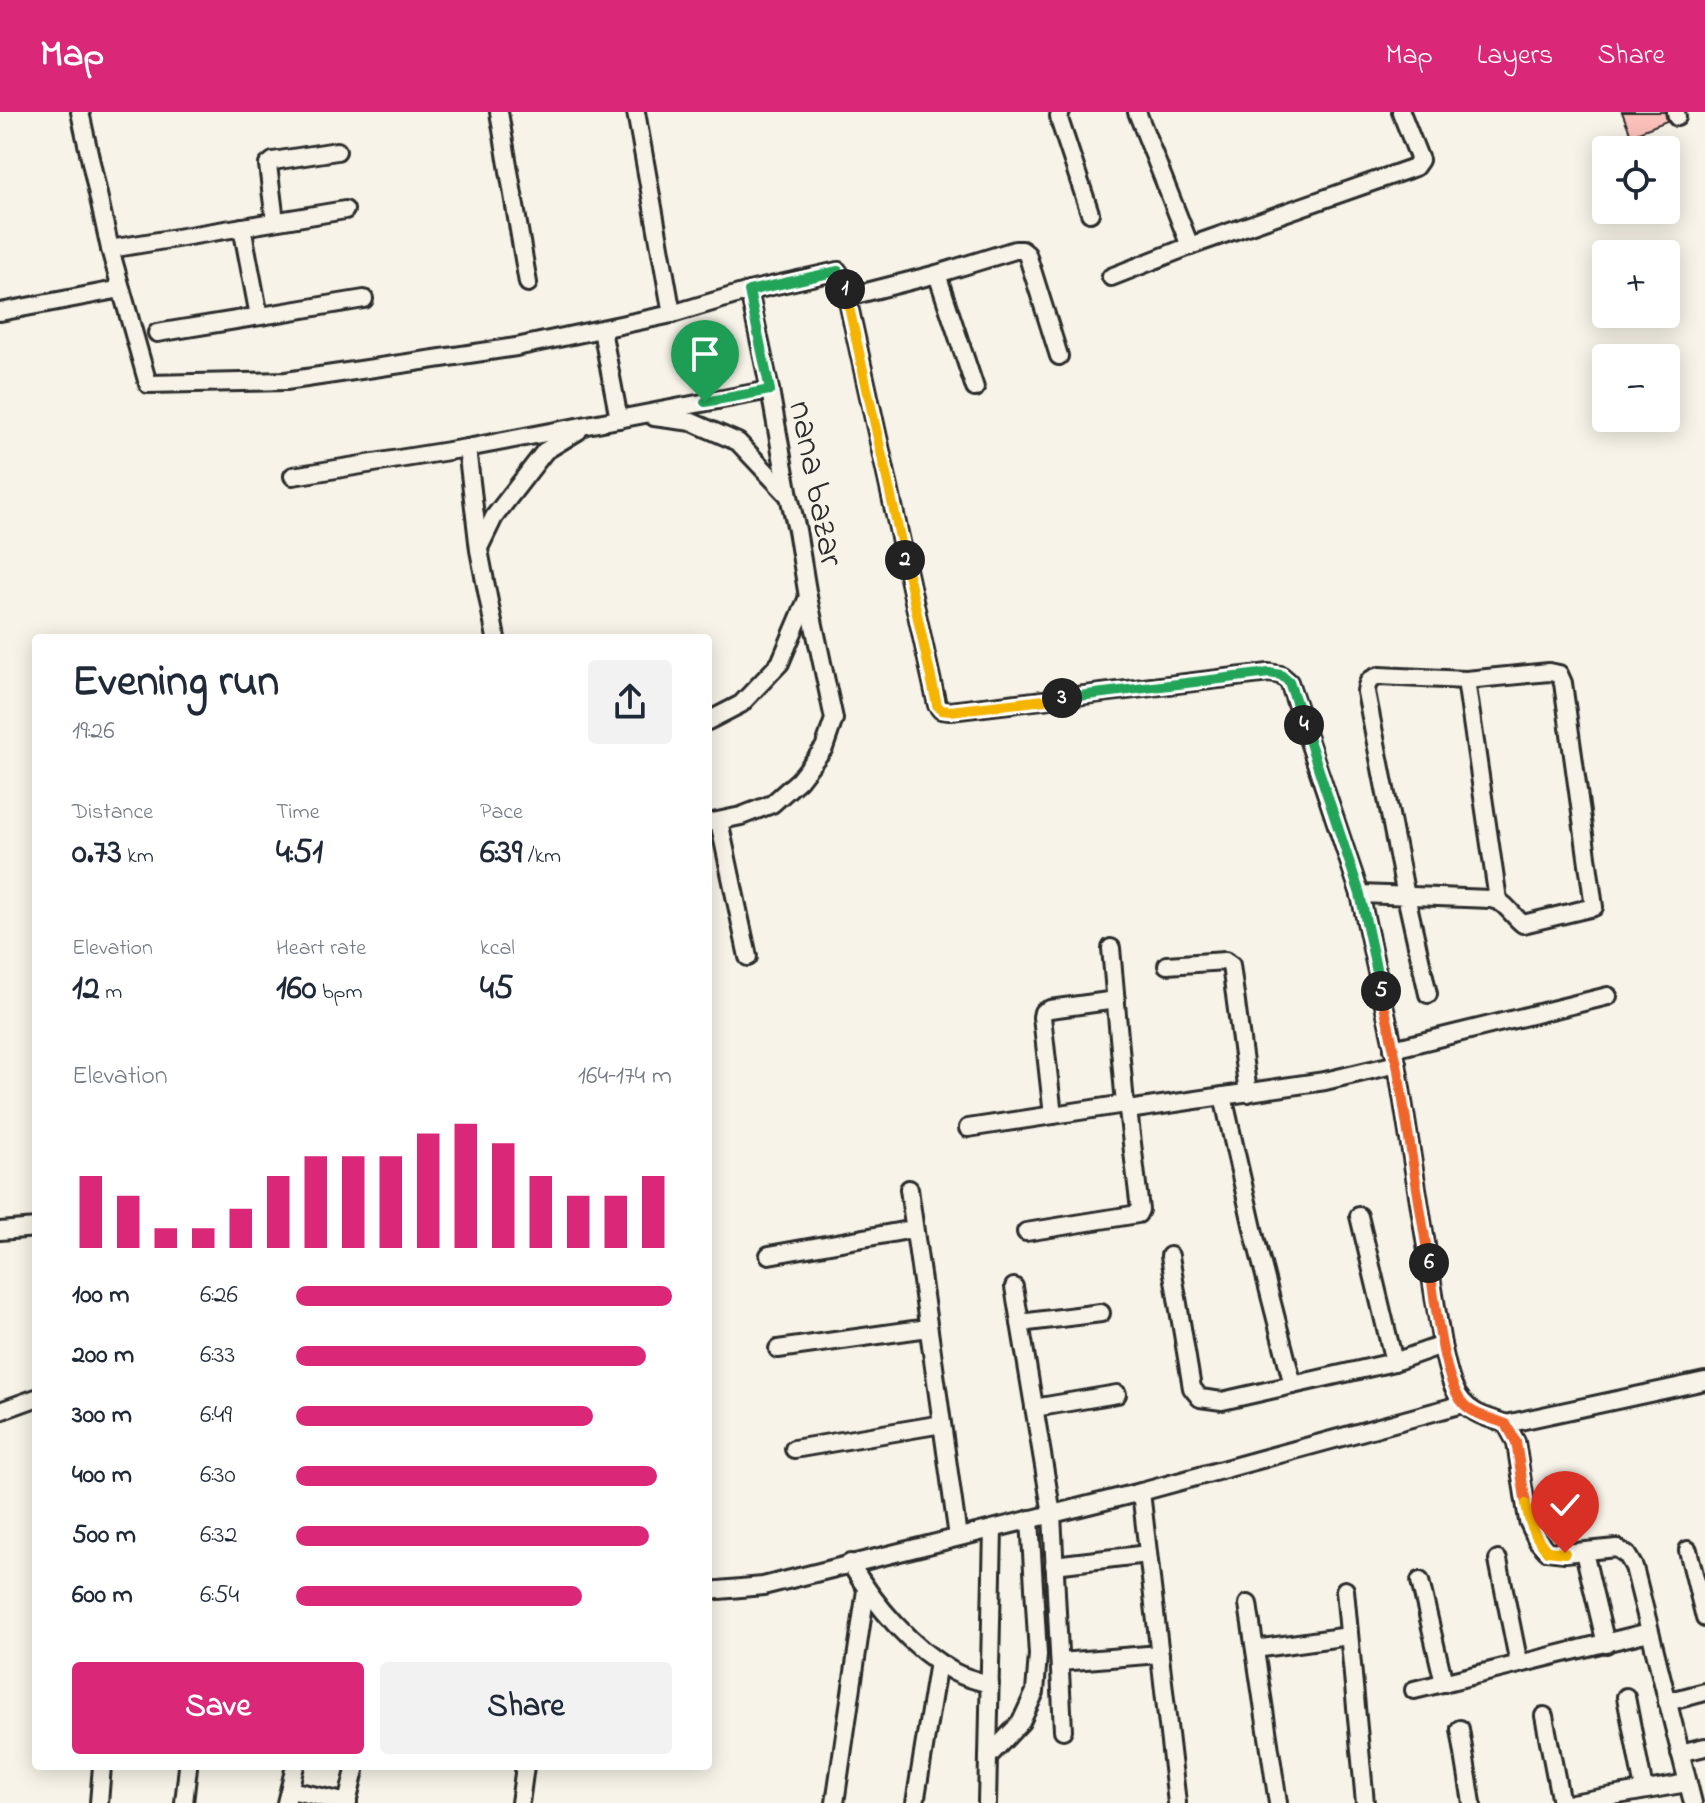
<!DOCTYPE html>
<html lang="en">
<head>
<meta charset="utf-8">
<style>
  body { margin:0; font-family:"Indie Flower",sans-serif; background:#f2f2f3; color:#1f2937; height:100vh; display:flex; flex-direction:column; font-size:30px; white-space:nowrap }
  * { box-sizing:border-box; margin:0 }
  p { font-size:26px; color:#747a83 }
  .icon { flex:none; width:44px; height:44px; fill:none; stroke:currentColor; stroke-width:2; stroke-linecap:round; stroke-linejoin:round }
  .map { position:relative; flex:1; overflow:hidden }
  .drawer { position:absolute; left:32px; top:522px; width:680px; height:1136px; display:flex; flex-direction:column; background:#fff; border-radius:8px; box-shadow:0 4px 20px #0003 }
  .drawer>* { flex:none }
  .tools { position:absolute; left:1592px; top:24px; display:grid; gap:16px }
  .tools a { display:grid; place-items:center; width:88px; height:88px; border-radius:8px; background:#fff; box-shadow:0 4px 20px #0003; font-size:40px }
  .pin { position:absolute; display:grid; place-items:center; width:68px; height:68px; color:#fff; margin:-82px -34px; border-radius:50% 50% 50% 0; rotate:-45deg; box-shadow:0 0 8px #0007 }
  .pin .icon { rotate:45deg }
  .km { position:absolute; width:40px; height:40px; margin:-20px; border-radius:50%; background:#222; color:#fff; font-size:22px; line-height:40px; text-align:center }
  .round { display:grid; place-items:center; flex:none; width:84px; height:84px; border-radius:8px; background:#f2f2f3 }
  .summary { display:flex; align-items:center; justify-content:space-between; height:136px; padding:0 40px }
  h1 { font-size:44px; font-weight:800; line-height:60px }
  .metrics { display:grid; grid-template-columns:repeat(3,1fr); gap:12px; height:136px; padding:8px 40px }
  .metrics div { display:grid; align-content:center }
  .metrics b { font-size:34px; font-weight:800 }
  .metrics small { font-size:22px; font-weight:400 }
  .metrics p { font-size:22px }
  .chart { height:224px; padding:16px 40px }
  .chart p { display:flex; justify-content:space-between }
  .chart svg { width:100%; height:144px; margin-top:8px; stroke:#db2777; stroke-width:6 }
  .primary-button { display:flex; gap:16px; margin-top:auto; padding:16px 40px }
  .primary-button a { flex:1; height:92px; border-radius:8px; background:#db2777; color:#fff; font-size:32px; font-weight:800; line-height:92px; text-align:center }
  .primary-button a+a { background:#f2f2f3; color:#1f2937 }
  ul { padding:0 40px; list-style:none; font-size:26px }
  li { display:grid; grid-template-columns:128px 96px 1fr; align-items:center; height:60px }
  li i { height:20px; border-radius:10px; background:#db2777 }
  header { display:flex; align-items:center; gap:48px; box-sizing:border-box; height:112px; padding:0 40px; background:#db2777; color:#fff }
  header strong { font-size:38px }
  nav { display:flex; gap:44px; margin-inline-start:auto; font-size:28px }
  .map>svg:first-child { display:block }
  .building { fill:#fcc0ba; stroke:#2b2b2b; stroke-width:2 }
  .lines { fill:none; stroke-linecap:round; stroke-linejoin:round }
  .minor-casing { stroke:#2b2b2b; stroke-width:22 }
  .minor { stroke:#f7f3e8; stroke-width:16 }
  .split-1-casing { stroke:#fff; stroke-width:16 }
  .split-2-casing { stroke:#fff; stroke-width:16 }
  .split-3-casing { stroke:#fff; stroke-width:16 }
  .split-4-casing { stroke:#fff; stroke-width:16 }
  .split-5-casing { stroke:#fff; stroke-width:16 }
  .split-6-casing { stroke:#fff; stroke-width:16 }
  .split-7-casing { stroke:#fff; stroke-width:16 }
  .split-8-casing { stroke:#fff; stroke-width:16 }
  .split-1 { stroke:#22a559; stroke-width:10 }
  .split-2 { stroke:#f5b400; stroke-width:10 }
  .split-3 { stroke:#f5b400; stroke-width:10 }
  .split-4 { stroke:#22a559; stroke-width:10 }
  .split-5 { stroke:#22a559; stroke-width:10 }
  .split-6 { stroke:#f0652b; stroke-width:10 }
  .split-7 { stroke:#f0652b; stroke-width:10 }
  .split-8 { stroke:#f5b400; stroke-width:10 }
  .labels { text-anchor:middle; stroke-width:7; stroke-linejoin:round; paint-order:stroke }
  .street-label { font-size:36px; fill:#2b2b2b; stroke:#f7f3e8 }
</style>
</head>
<body>
<header>
<strong>Map</strong>
<nav><a>Map</a><a>Layers</a><a>Share</a></nav>
</header>
<div class="map">
<svg width="1705" height="1691" viewBox="0 0 1705 1691">
  <rect width="100%" height="100%" fill="#f7f3e8"/>
  <filter id="ink" filterUnits="userSpaceOnUse"><feTurbulence type="fractalNoise" baseFrequency=".0125" numOctaves="2"/><feDisplacementMap in="SourceGraphic" scale="16" xChannelSelector="R" yChannelSelector="G"/><feConvolveMatrix kernelMatrix="1 2 1 2 8 2 1 2 1" color-interpolation-filters="sRGB"/></filter>
  <g filter="url(#ink)">
    <path class="building" d="M1622 0H1665L1667 9 1631 23Z"/>
    <g class="lines">
      <g class="minor-casing">
        <g id="minor">
          <path d="M80 0 110 137 148 272 286 269 516 235 672 202 749 179 838 159 842 165 847 185 937 593 941 598 950 599 1269 561 1281 563 1289 570 1360 782 1397 952 1442 1233C1448 1258 1451 1286 1475 1300 1485 1306 1496 1308 1506 1312L1516 1330 1528 1409 1537 1428 1547 1439 1565 1441 1617 1436 1627 1443 1634 1455 1693 1691"/>
          <path d="M499 0 528 171"/>
          <path d="M636 0 672 202"/>
          <path d="M1061 0 1059 4 1060 10 1090 101"/>
          <path d="M1137 0 1190 134"/>
          <path d="M1676 0 1677 5"/>
          <path d="M275 109 268 53 273 49 337 39"/>
          <path d="M242 115 259 204"/>
          <path d="M110 137 345 98"/>
          <path d="M937 162 975 276"/>
          <path d="M1111 165 1190 134 1415 55 1420 48 1401 0"/>
          <path d="M749 179 770 278"/>
          <path d="M847 185 937 162 1015 138H1022L1027 142 1059 244"/>
          <path d="M0 200 121 177"/>
          <path d="M602 218 619 307"/>
          <path d="M157 221 364 187"/>
          <path d="M654 305 692 310 738 330 787 382"/>
          <path d="M467 336 479 438 496 526"/>
          <path d="M293 364 467 336 770 278 789 384 797 418 808 485 834 607 824 636 799 668 772 692 741 704 708 711"/>
          <path d="M479 436 494 405 545 339 578 319"/>
          <path d="M1466 568 1498 788"/>
          <path d="M708 609 741 592 780 551 808 485"/>
          <path d="M719 709 748 845"/>
          <path d="M1360 782 1491 787C1506 789 1511 803 1523 812L1594 795 1563 571 1559 562 1549 560 1466 568 1379 564C1370 567 1367 569 1366 580L1406 784 1428 882"/>
          <path d="M1111 836 1125 992 1128 998 1325 969 1397 952"/>
          <path d="M1167 853 1225 849 1231 853 1248 981"/>
          <path d="M1393 937 1608 884"/>
          <path d="M1223 984 1254 1121 1293 1273"/>
          <path d="M1053 1003 1042 905 1043 900 1050 897 1116 888"/>
          <path d="M968 1016 1125 992"/>
          <path d="M909 1077 958 1425"/>
          <path d="M1359 1104 1394 1250"/>
          <path d="M0 1119 36 1116"/>
          <path d="M1026 1120 1138 1102 1140 1098 1128 998"/>
          <path d="M769 1143 914 1117"/>
          <path d="M1170 1144 1192 1276 1200 1286 1222 1289 1394 1250 1442 1233"/>
          <path d="M1014 1175 1052 1402 1063 1618"/>
          <path d="M1020 1211 1101 1201"/>
          <path d="M778 1237 928 1216"/>
          <path d="M1034 1296 1117 1282"/>
          <path d="M0 1299 36 1286"/>
          <path d="M1506 1312 1705 1269"/>
          <path d="M794 1337 942 1312"/>
          <path d="M1141 1380 1177 1691"/>
          <path d="M1688 1438 1705 1506"/>
          <path d="M1584 1440 1606 1532"/>
          <path d="M1498 1448 1519 1552"/>
          <path d="M850 1451C875 1493 911 1536 954 1560 965 1566 978 1569 990 1572"/>
          <path d="M1054 1453 1148 1442"/>
          <path d="M1420 1469 1444 1571"/>
          <path d="M1345 1478 1365 1691"/>
          <path d="M708 1479 763 1474 1141 1380 1463 1292"/>
          <path d="M1248 1492 1278 1691"/>
          <path d="M1255 1537 1349 1524"/>
          <path d="M1060 1550 1160 1542"/>
          <path d="M1414 1578 1649 1520"/>
          <path d="M1626 1585 1644 1678"/>
          <path d="M1667 1590 1705 1580"/>
          <path d="M1544 1604 1561 1691"/>
          <path d="M1460 1617 1472 1691"/>
          <path d="M1680 1641 1705 1635"/>
          <path d="M988 1645 1021 1610 1035 1580 1038 1543 1030 1407"/>
          <path d="M290 1678 348 1691"/>
          <path d="M99 1691 102 1654"/>
          <path d="M184 1691 188 1655"/>
          <path d="M286 1691 295 1654"/>
          <path d="M347 1691 356 1654"/>
          <path d="M520 1691 525 1654"/>
          <path d="M835 1691 866 1478"/>
          <path d="M915 1691 938 1550"/>
          <path d="M987 1691 993 1417"/>
          <path d="M1572 1691 1687 1671"/>
        </g>
      </g>
      <use href="#minor" class="minor"/>
    </g>
  </g>
  <g class="lines" filter="url(#ink)">
    <g class="split-1-casing">
      <path id="split-1" d="M705 290 770 278 749 179 838 159 845 177"/>
    </g>
    <g class="split-2-casing">
      <path id="split-2" d="M845 177 905 448"/>
    </g>
    <g class="split-3-casing">
      <path id="split-3" d="M905 448 937 593 941 598 950 599 1062 586"/>
    </g>
    <g class="split-4-casing">
      <path id="split-4" d="M1062 586 1269 561 1281 563 1289 570 1304 613"/>
    </g>
    <g class="split-5-casing">
      <path id="split-5" d="M1304 613 1360 782 1381 879"/>
    </g>
    <g class="split-6-casing">
      <path id="split-6" d="M1381 879 1397 952 1429 1151"/>
    </g>
    <g class="split-7-casing">
      <path id="split-7" d="M1429 1151C1435 1185 1442 1266 1462 1290 1472 1303 1491 1306 1506 1312L1516 1330 1526 1392"/>
    </g>
    <g class="split-8-casing">
      <path id="split-8" d="M1526 1392C1529 1411 1534 1424 1547 1439L1565 1441"/>
    </g>
    <use href="#split-1" class="split-1"/>
    <use href="#split-2" class="split-2"/>
    <use href="#split-3" class="split-3"/>
    <use href="#split-4" class="split-4"/>
    <use href="#split-5" class="split-5"/>
    <use href="#split-6" class="split-6"/>
    <use href="#split-7" class="split-7"/>
    <use href="#split-8" class="split-8"/>
  </g>
  <g class="labels">
    <g class="street-label">
      <text transform="translate(819 371) rotate(79)" y="13">nana bazar</text>
    </g>
  </g>
</svg>
<div class="tools">
<a><svg class="icon" aria-label="locate" viewBox="0 0 24 24"><circle cx="12" cy="12" r="6"/><path d="M12 2v4M12 18v4M2 12h4M18 12h4"/></svg></a>
<a>+</a>
<a>−</a>
</div>
<div class="pin" style="left:705px;top:290px;background:#1e9e55"><svg class="icon" aria-label="arrive" viewBox="0 0 24 24"><path d="M6 21V4h12l-3 4 3 4H6"/></svg></div>
<div class="pin" style="left:1565px;top:1441px;background:#d93025"><svg class="icon" aria-label="check" viewBox="0 0 24 24"><path d="M5 12l5 5 9-10"/></svg></div>
<b class="km" style="left:845px;top:177px">1</b>
<b class="km" style="left:905px;top:448px">2</b>
<b class="km" style="left:1062px;top:586px">3</b>
<b class="km" style="left:1304px;top:613px">4</b>
<b class="km" style="left:1381px;top:879px">5</b>
<b class="km" style="left:1429px;top:1151px">6</b>
<section class="drawer">
<div class="summary"><div><h1>Evening run</h1><p>19:26</p></div><a class="round"><svg class="icon" aria-label="share" viewBox="0 0 24 24"><path d="M12 15V3M7 8l5-5 5 5M5 13v7h14v-7"/></svg></a></div>
<div class="metrics">
<div><p>Distance</p><b>0.73<small> km</small></b></div>
<div><p>Time</p><b>4:51</b></div>
<div><p>Pace</p><b>6:39<small> /km</small></b></div>
</div>
<div class="metrics">
<div><p>Elevation</p><b>12<small> m</small></b></div>
<div><p>Heart rate</p><b>160<small> bpm</small></b></div>
<div><p>kcal</p><b>45</b></div>
</div>
<div class="chart"><p><span>Elevation</span>164–174 m</p>
<svg viewBox="0 0 160 44" preserveAspectRatio="none"><path d="M5 44V22M15 44V28M25 44V38M35 44V38M45 44V32M55 44V22M65 44V16M75 44V16M85 44V16M95 44V9M105 44V6M115 44V12M125 44V22M135 44V28M145 44V28M155 44V22"/></svg>
</div>
<ul>
<li><b>100 m</b>6:26<i style="width:100%"></i></li>
<li><b>200 m</b>6:33<i style="width:93%"></i></li>
<li><b>300 m</b>6:49<i style="width:79%"></i></li>
<li><b>400 m</b>6:30<i style="width:96%"></i></li>
<li><b>500 m</b>6:32<i style="width:94%"></i></li>
<li><b>600 m</b>6:54<i style="width:76%"></i></li>
</ul>
<div class="primary-button"><a>Save</a><a>Share</a></div>
</section>
</div>
</body>
</html>
